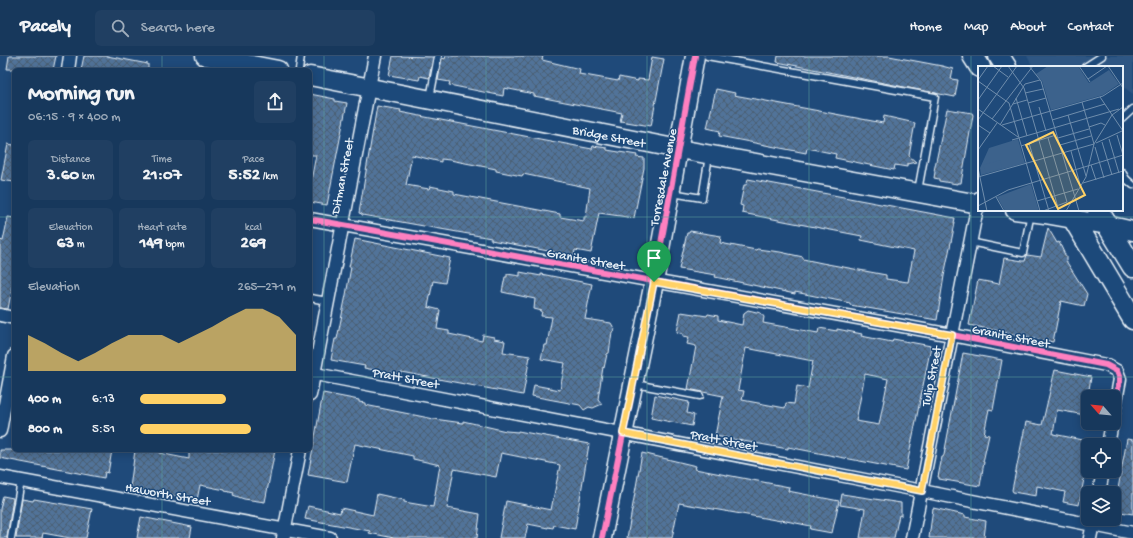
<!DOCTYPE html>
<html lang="en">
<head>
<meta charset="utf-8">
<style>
  body { margin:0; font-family:"Gochi Hand",sans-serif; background:#203f62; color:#f1f3f6; height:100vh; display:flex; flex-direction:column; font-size:15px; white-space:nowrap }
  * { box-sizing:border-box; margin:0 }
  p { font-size:13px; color:#9eacbb }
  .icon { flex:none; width:22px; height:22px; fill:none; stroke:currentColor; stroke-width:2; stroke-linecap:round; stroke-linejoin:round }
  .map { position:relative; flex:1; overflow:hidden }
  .panel { position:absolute; left:12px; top:12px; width:300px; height:384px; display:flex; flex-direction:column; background:#17385c; border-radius:6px; box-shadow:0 2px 10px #0003,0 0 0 1px #365272 }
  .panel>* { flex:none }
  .needle { width:26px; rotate:297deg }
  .controls { position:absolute; left:1081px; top:334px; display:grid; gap:8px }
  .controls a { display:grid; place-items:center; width:40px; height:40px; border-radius:6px; background:#17385c; box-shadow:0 2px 10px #0003,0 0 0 1px #365272; font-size:20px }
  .pin { position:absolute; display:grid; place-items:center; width:34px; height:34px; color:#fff; margin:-41px -17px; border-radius:50% 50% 50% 0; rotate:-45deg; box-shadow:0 0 4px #0007 }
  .pin .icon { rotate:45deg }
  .round { display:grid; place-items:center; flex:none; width:42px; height:42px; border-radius:6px; background:#203f62 }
  .headline { display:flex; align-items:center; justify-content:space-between; height:68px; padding:0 16px }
  h1 { font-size:22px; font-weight:800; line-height:30px }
  .stats { display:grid; grid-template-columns:repeat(3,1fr); gap:6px; height:68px; padding:4px 16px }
  .stats div { display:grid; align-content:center; border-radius:6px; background:#203f62; text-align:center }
  .stats b { font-size:17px; font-weight:800 }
  .stats small { font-size:11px; font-weight:400 }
  .stats p { font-size:11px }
  .chart { height:112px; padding:8px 16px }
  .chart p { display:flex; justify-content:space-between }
  .chart svg { width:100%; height:72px; margin-top:4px; fill:#ffd166; opacity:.7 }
  ul { padding:0 16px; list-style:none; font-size:13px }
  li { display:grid; grid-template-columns:64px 48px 1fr; align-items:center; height:30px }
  li i { height:10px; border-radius:5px; background:#ffd166 }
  header { display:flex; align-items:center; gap:24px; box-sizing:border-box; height:56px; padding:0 20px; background:#17385c; border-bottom:1px solid #365272 }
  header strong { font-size:19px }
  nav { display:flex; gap:22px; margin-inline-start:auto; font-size:14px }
  .search { width:280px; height:36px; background:#203f62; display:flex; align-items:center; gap:10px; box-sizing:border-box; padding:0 14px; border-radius:6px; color:#9eacbb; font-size:15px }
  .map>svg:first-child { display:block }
  .built { fill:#2e5683 }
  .building { fill:url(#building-cross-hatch); stroke:#e8f1f8; fill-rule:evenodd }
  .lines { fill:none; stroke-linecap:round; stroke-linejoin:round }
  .lane-casing { stroke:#e8f1f8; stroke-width:9 }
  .street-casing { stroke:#e8f1f8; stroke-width:15 }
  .secondary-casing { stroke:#e8f1f8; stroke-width:21 }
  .primary-casing { stroke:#e8f1f8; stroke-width:23 }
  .lane { stroke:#1f4a7a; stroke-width:6 }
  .street { stroke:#1f4a7a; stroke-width:12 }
  .secondary { stroke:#1f4a7a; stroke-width:18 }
  .primary { stroke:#1f4a7a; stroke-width:20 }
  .cycleway-casing { stroke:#1f4a7a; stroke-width:8 }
  .cycleway { stroke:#ff80c0; stroke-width:6 }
  .route-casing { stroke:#fff; stroke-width:8 }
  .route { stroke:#ffd166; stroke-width:5 }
  .grid { fill:none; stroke:#5ba19e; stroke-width:1; stroke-opacity:0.55 }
  .labels { text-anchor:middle; stroke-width:3; stroke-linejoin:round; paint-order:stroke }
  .street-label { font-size:13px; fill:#e8f1f8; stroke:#1f4a7a }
  .inset-road { fill:none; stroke:#6f8dac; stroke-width:1 }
  .view { fill:#ffd166; fill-opacity:0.15; stroke:#ffd166; stroke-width:2 }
  .inset-edge { fill:none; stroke:#e8f1f8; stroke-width:2 }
</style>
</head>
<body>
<header>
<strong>Pacely</strong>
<div class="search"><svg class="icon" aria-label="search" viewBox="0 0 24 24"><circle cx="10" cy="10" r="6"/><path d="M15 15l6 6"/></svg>Search here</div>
<nav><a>Home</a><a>Map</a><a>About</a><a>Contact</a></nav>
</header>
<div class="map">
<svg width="1133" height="482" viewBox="0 0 1133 482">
  <defs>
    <pattern id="building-cross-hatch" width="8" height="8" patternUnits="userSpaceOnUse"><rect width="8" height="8" fill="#517399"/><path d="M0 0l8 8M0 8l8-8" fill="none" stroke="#4c5e72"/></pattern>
  </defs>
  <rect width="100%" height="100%" fill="#1f4a7a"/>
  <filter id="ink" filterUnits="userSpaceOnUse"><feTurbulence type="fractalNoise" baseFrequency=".025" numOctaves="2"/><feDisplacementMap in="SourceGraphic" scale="8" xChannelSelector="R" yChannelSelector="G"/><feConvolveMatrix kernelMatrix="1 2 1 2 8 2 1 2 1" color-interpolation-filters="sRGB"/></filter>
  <g filter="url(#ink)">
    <path class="built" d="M1027 0H1133V38L1125 32 1122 34V11H1033Z"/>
    <g class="building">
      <path d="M9 0H56L53 14 7 13Z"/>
      <path d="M84 0H107L148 8V14H81Z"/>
      <path d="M393 0 433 1 429 22 420 20 419 24 389 19Z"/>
      <path d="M446 0H543L542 4 580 13 579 18 618 25 619 21 638 25V23L648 24 652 1 664 3 651 70 620 65 622 57 534 40V38L504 32 503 40 449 29 450 26 438 24 442 2 445 3Z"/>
      <path d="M778 0H889L942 10 953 13 951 23 958 24 955 41 777 6Z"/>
      <path d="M716 33 735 37 734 39 883 67 884 60 915 67 909 100 916 106 907 108V111L895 109 894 114 835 102 836 98 807 92 806 97 719 80 720 75 707 72Z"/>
      <path d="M310 38 335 43V45L347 47 327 149 310 146V130L316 99H310Z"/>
      <path d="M377 50 401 54 400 56 420 60 592 93 593 90 607 92V94L637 99 636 101 644 102V112L634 162 599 157 591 197 575 194 574 200 512 188 491 184V182L362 159V158L359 157ZM412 99 441 106V103L450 104 496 113V115L522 120 523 118 590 132 586 161H584V165L560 161V158L454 138V135L430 130 429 133 406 129Z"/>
      <path d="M947 53 972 57 973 59 961 127H957V128L939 125V123L934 122 935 116 934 115Z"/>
      <path d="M8 88 14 89V126L1 124Z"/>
      <path d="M748 123 955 162 954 167H955L944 220 937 264 850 249V247L795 236V238L715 221 716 219 679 213 687 177H689L690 175 721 180 720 187 756 194 757 193 780 196 803 201V203L822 207 886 219V223L908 226 914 195 861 184 862 180 742 157 743 150 740 149 744 129H746Z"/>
      <path d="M8 161 14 162V221L8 253 0 252V184L3 185Z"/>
      <path d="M1048 172 1057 187 1059 186 1066 201V205L1087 238 1084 250 1061 245 1053 286 969 269 978 224 999 228 1004 202 1023 205H1025L1027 199 1041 201Z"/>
      <path d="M355 183 450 202 445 227 433 225 428 251 440 254 437 273 449 275V278L482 285 483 279 494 281V283L505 285 503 296 530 300 523 339 401 316 400 319 364 312 365 310 331 304 335 283H337L346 239 351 211H349Z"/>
      <path d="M520 216 541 220V218L592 228 585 263 611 267 615 274 612 276 609 297 607 298 604 312 603 311 598 343 602 348 593 352 589 351 584 354 580 349 532 340 534 329 560 334 565 307 541 303 544 289H547L552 261 541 260 542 255 534 253 535 243 502 236 505 221H507V218L520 220Z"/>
      <path d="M748 254 761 257 764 261 763 267 818 277 819 272 837 275V273L862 278 861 280 892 286 893 283 931 290 906 414 788 391V393L715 380 723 340 688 333 696 290 687 288 689 281 683 280V278L677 276 681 256 707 260 708 258 718 260V264L742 269 744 257ZM746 292 813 305 808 332 797 330 794 348 786 347 785 352 742 344 744 335 738 334ZM865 318 888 323 879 369 856 365Z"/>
      <path d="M963 297 1002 304 993 354 989 353 984 378 989 379 983 406H984L980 430 939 423V421H938L942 401H943L944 399Z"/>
      <path d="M1055 314 1091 321 1085 359 1057 354 1053 378 1088 385V402L1079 449 1063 446 1065 436 1037 430 1036 440 1013 436 1012 434 1026 366 1042 369Z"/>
      <path d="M323 337 359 344V346L365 347V349L434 363 463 367V365L506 375 518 376V375L589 388 575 473 554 469 553 472 548 471V472L528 468 525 482H499L506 445 551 454 560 409 501 397 496 421 454 413 447 452 480 458 477 482H394L369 477 370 475 305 463 308 450 340 457 341 452 373 459 377 438 404 444V446L433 451 440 409 413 403V400L355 388 347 426 308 419Z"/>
      <path d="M655 339 689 346 687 357 694 359 692 370 651 362Z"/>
      <path d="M1127 383 1133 384V458L1114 455Z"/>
      <path d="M0 394H112L108 417 105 416 104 422 0 402Z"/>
      <path d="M135 394H160L159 397 189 403V394H275L265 446 244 443 233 439 234 437 225 435V434L200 429 197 444 130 432Z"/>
      <path d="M642 397 696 410 695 413 789 431 788 435 839 445 832 477 810 473 811 470 781 464V465L679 447 672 482H627Z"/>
      <path d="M842 438 901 447V460L899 459 894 482H860L865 453 840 449Z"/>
      <path d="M3 440 13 442 7 482H0V453Z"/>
      <path d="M22 443 33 445 34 443 92 453 86 482H70L43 477 42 482H16Z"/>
      <path d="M933 452 965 459V461L986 465 984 482H929Z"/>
      <path d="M141 461 192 471 190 482H137Z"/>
    </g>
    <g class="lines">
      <g class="lane-casing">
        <g id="lane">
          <path d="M707 0 935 41 918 135"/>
          <path d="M1085 11 1102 0"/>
          <path d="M299 14 301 0"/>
          <path d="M430 42 438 0"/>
          <path d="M1122 63 1133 53"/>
          <path d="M1122 116 1126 123 1122 125"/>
          <path d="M1126 123 1133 129"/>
          <path d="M672 137 702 142 709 100"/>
          <path d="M970 186 1023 197 1031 157"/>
          <path d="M310 242 328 245"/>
          <path d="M635 328 700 340"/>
          <path d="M11 482 21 425"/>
        </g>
      </g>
      <g class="street-casing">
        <g id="street">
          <path d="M68 14 70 0"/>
          <path d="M310 163 952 279 1106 309 1117 315 1120 323 1114 355"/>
          <path d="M0 259 14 262"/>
          <path d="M310 317 922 435 1133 477"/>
          <path d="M310 339 375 0"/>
          <path d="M0 375 14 300"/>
          <path d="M1108 389 1112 367"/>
          <path d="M0 421 330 482"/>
          <path d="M1099 437 1103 415"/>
          <path d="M283 482 300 394"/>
          <path d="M912 482 979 142"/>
          <path d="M1090 482 1094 463"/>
        </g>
      </g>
      <g class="secondary-casing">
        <g id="secondary">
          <path d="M205 0 278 14"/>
          <path id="s1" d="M310 20 679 93 979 148"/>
          <path d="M1015 154 1045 158 1107 169 1133 175"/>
          <path d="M602 482 654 226 695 0"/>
        </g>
      </g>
      <g class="primary-casing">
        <g id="primary">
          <path d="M973 0 980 11"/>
          <path d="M999 0 1006 11"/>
          <path d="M1068 154 1133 263"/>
          <path d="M1098 154 1133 211"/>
        </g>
      </g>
      <use href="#lane" class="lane"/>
      <use href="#street" class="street"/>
      <use href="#secondary" class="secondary"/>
      <use href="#primary" class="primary"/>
      <g class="cycleway-casing">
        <g id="cycleway">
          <path d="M310 163 952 279 1106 309 1117 315 1120 323 1114 355"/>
          <path d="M602 482 654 226 695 0"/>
        </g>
      </g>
      <use href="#cycleway" class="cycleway"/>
    </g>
  </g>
  <g class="lines" filter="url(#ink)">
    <g class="route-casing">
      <path id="route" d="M654 226 952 279 922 435 623 377Z"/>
    </g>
    <use href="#route" class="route"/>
  </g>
  <path class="grid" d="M162 0V14M324 0V482M486 0V482M647 0V482M809 0V482M971 0V482M0 161H14M310 161H1133M0 321H14M310 321H1133M162 394V482"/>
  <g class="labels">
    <g class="street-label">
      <text dy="5" stroke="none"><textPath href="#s1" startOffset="305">Bridge Street</textPath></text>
      <text transform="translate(341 120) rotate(-79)" y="5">Ditman Street</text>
      <text transform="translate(662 121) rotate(-79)" y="5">Torresdale Avenue</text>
      <text transform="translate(586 202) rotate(10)" y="5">Granite Street</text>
      <text transform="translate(1011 279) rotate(11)" y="5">Granite Street</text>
      <text transform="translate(930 320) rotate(-79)" y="5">Tulip Street</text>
      <text transform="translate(406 321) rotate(11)" y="5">Pratt Street</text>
      <text transform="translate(724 383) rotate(11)" y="5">Pratt Street</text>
      <text transform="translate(168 437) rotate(10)" y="5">Haworth Street</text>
    </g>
  </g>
  <g transform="translate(978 10)">
    <rect width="145" height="145" fill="#1f4a7a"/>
    <path d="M40 73 47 97 3 109 2 102 11 82ZM53 118 61 145H27L19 131Z" fill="#3c628c"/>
    <path d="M70 0H100L111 17 131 4 141 18 125 29 73 44 64 15 58 8Z" fill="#3c628c"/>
    <path d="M22 94 24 102 8 107 5 99Z" fill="#3c628c"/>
    <path class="inset-road" d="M15 0 30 11M30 0 46 22 81 145M51 0 63 15 101 145M101 0 112 16M130 0 145 22M110 13 129 0M0 14 10 0M0 15 31 37 62 145M47 27 65 23M122 31 145 65M38 32 49 70M0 34 24 0M50 37 68 32M35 38 49 34M61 41 68 65M0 43 40 71M90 49 108 110M14 53 55 0M0 54 39 0M74 54 127 38M0 59 12 67M22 59 47 18 62 14M24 59 125 30 145 17M111 61 123 57 127 59M139 69 145 89M80 72 111 63M131 73 141 107M34 74 141 43M124 76 134 109M51 77 71 145M118 77 144 65M82 79 113 70M43 80 78 69M117 81 126 112M0 84 19 57M93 85 103 122M0 102 9 145M0 111 116 78 104 36M118 114 113 99 145 89M105 117 145 105M18 131 26 145M59 135 100 123M0 140 30 124 113 99M65 145 89 136 70 72M88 145 108 111 116 78 134 49 145 41"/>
    <path class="view" d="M75 66 107 129 80 143 48 79Z"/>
    <rect width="145" height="145" class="inset-edge"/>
  </g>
</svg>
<div class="controls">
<a><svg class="needle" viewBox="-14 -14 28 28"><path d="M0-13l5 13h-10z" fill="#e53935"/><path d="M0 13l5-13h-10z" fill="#9eacbb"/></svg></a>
<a><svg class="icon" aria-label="locate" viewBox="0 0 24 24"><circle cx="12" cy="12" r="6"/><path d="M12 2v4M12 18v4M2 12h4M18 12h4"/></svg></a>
<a><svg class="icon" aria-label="layers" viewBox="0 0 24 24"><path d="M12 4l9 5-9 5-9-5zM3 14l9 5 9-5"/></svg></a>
</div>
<div class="pin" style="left:654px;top:226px;background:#1e9e55"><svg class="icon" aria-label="arrive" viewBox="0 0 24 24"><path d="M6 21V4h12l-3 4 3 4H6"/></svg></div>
<section class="panel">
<div class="headline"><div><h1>Morning run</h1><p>06:15 · 9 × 400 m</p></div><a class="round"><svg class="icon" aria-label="share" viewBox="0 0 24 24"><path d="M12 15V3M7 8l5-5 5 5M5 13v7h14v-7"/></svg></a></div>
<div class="stats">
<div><p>Distance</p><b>3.60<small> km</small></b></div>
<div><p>Time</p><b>21:07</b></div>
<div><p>Pace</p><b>5:52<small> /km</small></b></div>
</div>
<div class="stats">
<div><p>Elevation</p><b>63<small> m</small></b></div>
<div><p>Heart rate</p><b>149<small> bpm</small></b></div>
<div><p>kcal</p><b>269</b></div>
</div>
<div class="chart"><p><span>Elevation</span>265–271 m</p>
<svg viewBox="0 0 160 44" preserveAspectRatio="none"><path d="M0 44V22L10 27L20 33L30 38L40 33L50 27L60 22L70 22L80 22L90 27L100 22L110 17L120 11L130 6L140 6L150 11L160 22V44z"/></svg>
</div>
<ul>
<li><b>400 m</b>6:13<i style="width:55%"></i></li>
<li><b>800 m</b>5:51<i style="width:71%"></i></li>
</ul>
</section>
</div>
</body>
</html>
